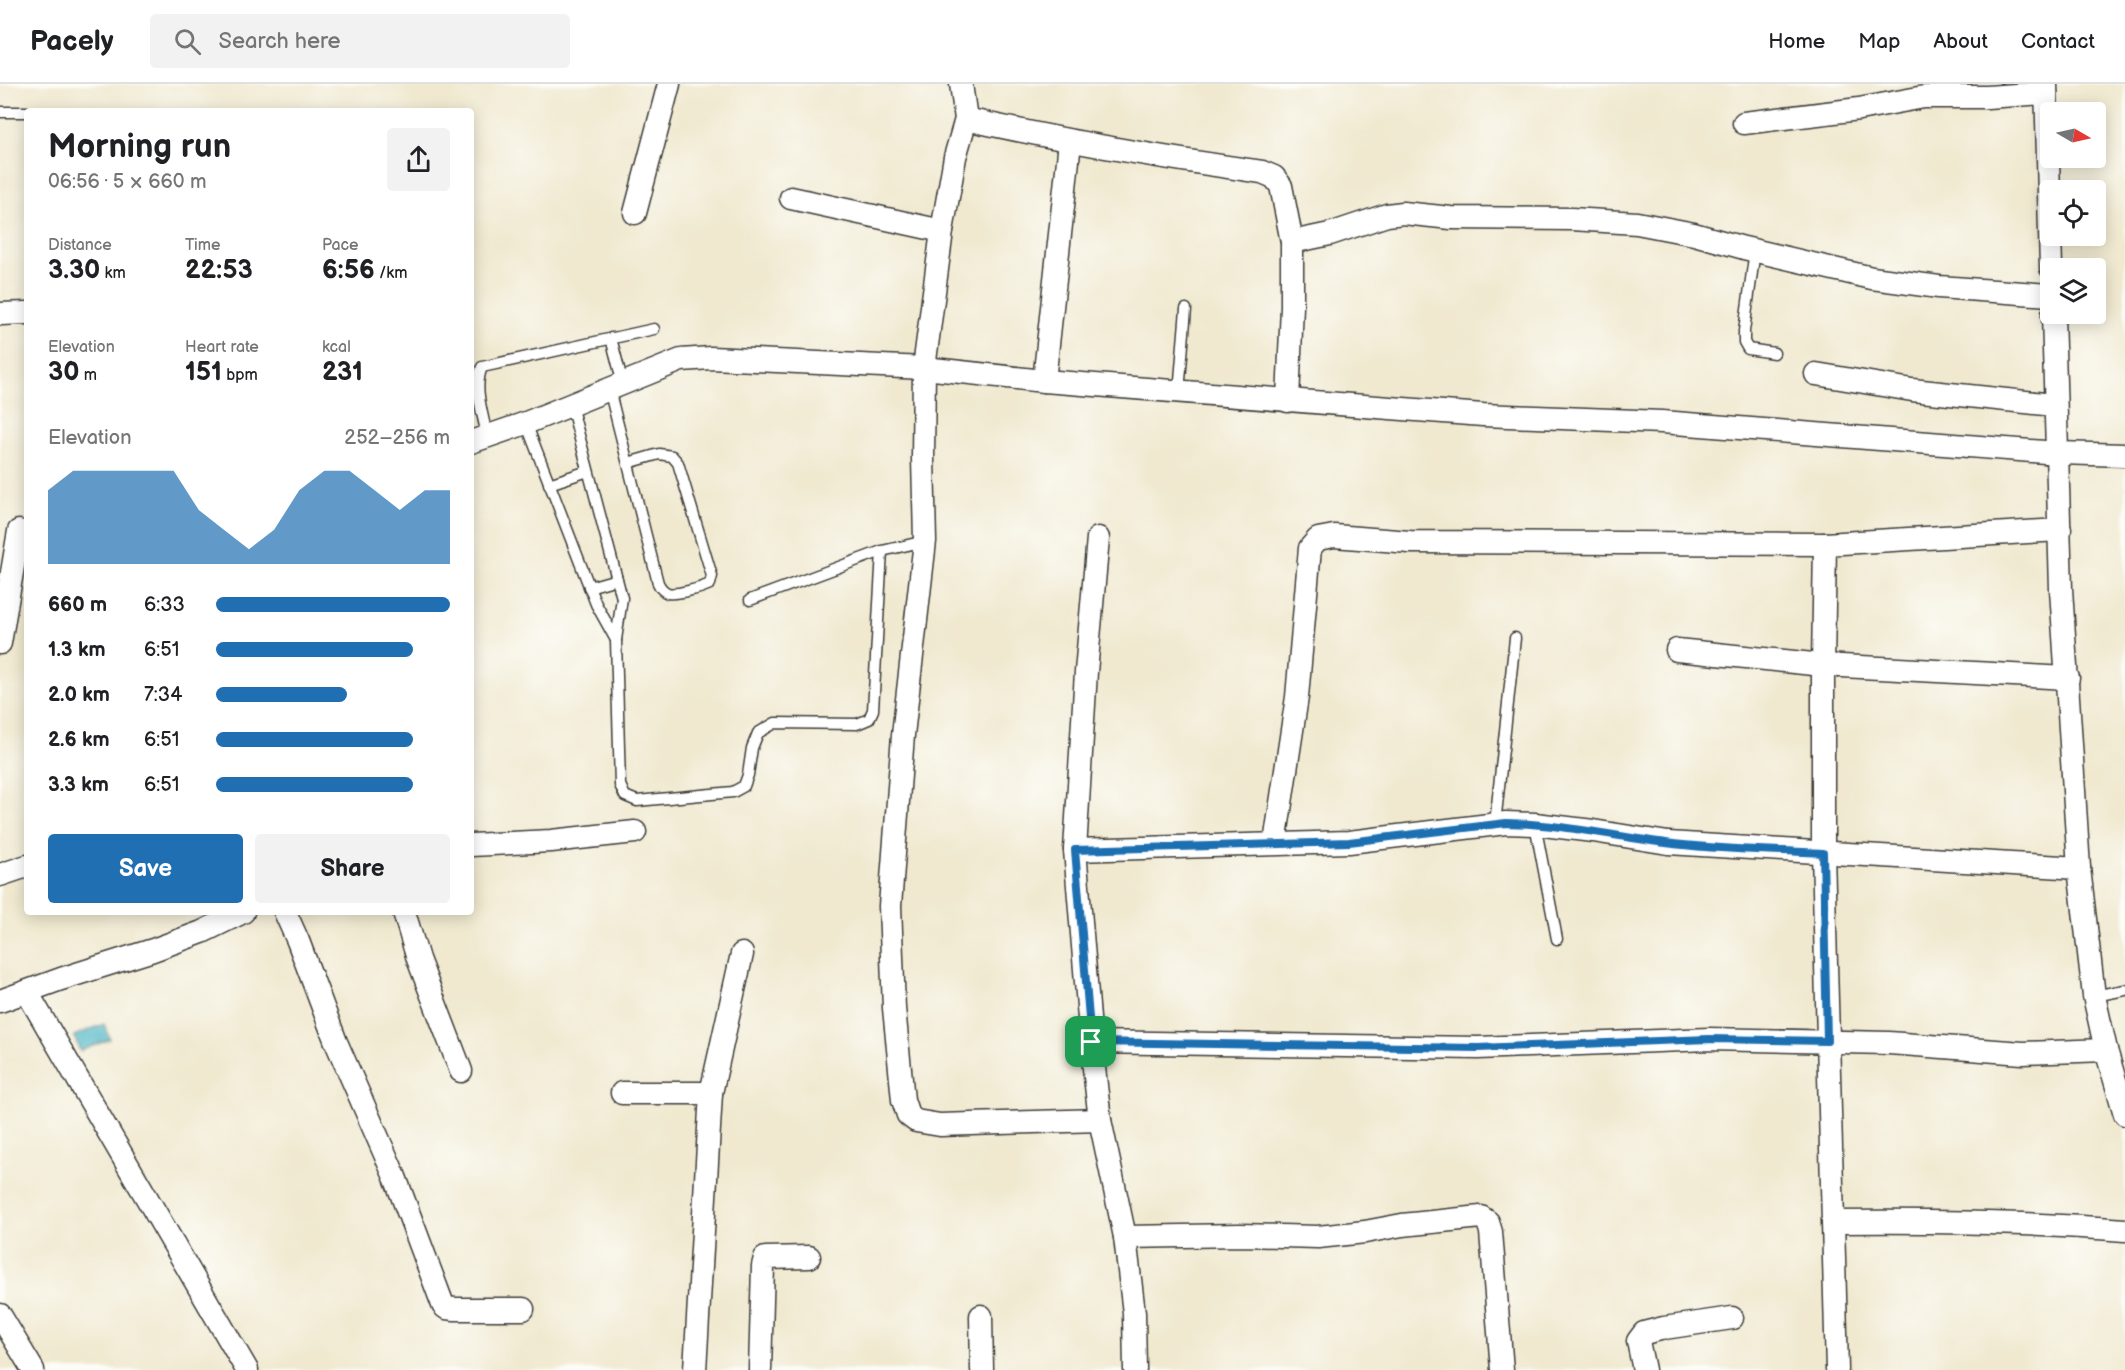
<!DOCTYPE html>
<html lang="en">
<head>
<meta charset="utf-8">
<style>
  body { margin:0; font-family:"Balsamiq Sans",sans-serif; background:#f2f2f2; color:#202124; height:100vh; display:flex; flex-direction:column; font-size:22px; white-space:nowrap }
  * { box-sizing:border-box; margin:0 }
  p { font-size:20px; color:#757577 }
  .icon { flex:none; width:33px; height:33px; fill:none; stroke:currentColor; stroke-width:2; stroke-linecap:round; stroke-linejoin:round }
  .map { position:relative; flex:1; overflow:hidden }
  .panel { position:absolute; left:24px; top:24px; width:450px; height:807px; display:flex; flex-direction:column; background:#fff; border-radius:6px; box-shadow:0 3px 15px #0003 }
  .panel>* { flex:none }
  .needle { width:39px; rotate:99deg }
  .controls { position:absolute; left:2040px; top:18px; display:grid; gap:12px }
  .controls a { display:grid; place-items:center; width:66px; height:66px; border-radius:6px; background:#fff; box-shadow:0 3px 15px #0003; font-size:30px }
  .pin { position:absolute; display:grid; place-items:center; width:51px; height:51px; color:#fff; margin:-26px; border-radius:12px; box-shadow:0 3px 9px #0006 }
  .round { display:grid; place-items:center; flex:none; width:63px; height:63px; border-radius:6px; background:#f2f2f2 }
  .summary { display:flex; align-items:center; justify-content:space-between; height:102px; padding:0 24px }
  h1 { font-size:33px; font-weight:600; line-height:45px }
  .metrics { display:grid; grid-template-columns:repeat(3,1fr); gap:9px; height:102px; padding:6px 24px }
  .metrics div { display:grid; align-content:center }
  .metrics b { font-size:26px; font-weight:600 }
  .metrics small { font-size:16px; font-weight:400 }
  .metrics p { font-size:16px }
  .chart { height:168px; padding:12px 24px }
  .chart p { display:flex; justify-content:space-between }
  .chart svg { width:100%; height:108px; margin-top:6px; fill:#1f6fb2; opacity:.7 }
  .primary-button { display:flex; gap:12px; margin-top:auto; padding:12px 24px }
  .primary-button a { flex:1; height:69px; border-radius:6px; background:#1f6fb2; color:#fff; font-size:24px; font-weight:600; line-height:69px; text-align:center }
  .primary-button a+a { background:#f2f2f2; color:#202124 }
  ul { padding:0 24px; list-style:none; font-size:20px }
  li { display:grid; grid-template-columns:96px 72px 1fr; align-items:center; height:45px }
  li i { height:15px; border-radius:8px; background:#1f6fb2 }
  header { display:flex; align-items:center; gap:36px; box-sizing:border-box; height:84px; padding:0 30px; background:#fff; border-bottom:2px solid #e0e0e0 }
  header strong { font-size:28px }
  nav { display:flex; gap:33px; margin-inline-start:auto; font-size:21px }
  .search { width:420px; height:54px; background:#f2f2f2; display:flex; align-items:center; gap:15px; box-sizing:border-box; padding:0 21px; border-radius:6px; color:#757577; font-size:22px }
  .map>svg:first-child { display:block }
  .water { fill:#49b5c5; stroke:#326870; stroke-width:1.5 }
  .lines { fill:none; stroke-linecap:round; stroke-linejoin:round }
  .service-casing { stroke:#3c3b37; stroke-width:13 }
  .minor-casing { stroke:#3c3b37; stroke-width:25 }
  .service { stroke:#fff; stroke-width:10 }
  .minor { stroke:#fff; stroke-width:22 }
  .route-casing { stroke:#fff; stroke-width:12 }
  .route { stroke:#1f6fb2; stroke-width:8 }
</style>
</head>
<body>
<header>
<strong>Pacely</strong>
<div class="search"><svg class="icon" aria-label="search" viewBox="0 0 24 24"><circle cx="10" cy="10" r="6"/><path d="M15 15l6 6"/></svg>Search here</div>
<nav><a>Home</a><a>Map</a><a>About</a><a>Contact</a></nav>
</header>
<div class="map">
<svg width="2125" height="1286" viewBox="0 0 2125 1286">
  <rect width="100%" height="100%" fill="#fdfcf7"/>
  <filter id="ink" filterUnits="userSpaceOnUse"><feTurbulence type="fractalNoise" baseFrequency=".0167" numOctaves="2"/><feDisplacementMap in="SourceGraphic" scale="12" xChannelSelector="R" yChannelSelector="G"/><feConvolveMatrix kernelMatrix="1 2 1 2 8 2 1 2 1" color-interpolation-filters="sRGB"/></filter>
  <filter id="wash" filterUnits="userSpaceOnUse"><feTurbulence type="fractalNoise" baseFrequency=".008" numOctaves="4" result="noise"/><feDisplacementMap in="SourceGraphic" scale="24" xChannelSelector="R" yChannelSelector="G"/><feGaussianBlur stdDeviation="1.35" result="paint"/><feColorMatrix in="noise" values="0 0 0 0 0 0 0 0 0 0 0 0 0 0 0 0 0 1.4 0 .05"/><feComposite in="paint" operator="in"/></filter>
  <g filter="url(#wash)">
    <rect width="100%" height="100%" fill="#f0e9d0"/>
    <path class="water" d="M104 940 110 955 80 967 74 952Z"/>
  </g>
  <g filter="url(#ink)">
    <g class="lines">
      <g class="service-casing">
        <g id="service">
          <path d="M0 28H27"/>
          <path d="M1755 166 1744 247V258L1748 265 1774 269"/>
          <path d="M611 254 623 300"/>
          <path d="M609 305 658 499C660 503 662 507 668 509 676 511 702 504 710 500L712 492 678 379 672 372 659 370 628 379"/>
          <path d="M1179 308 1186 225"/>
          <path d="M571 321 622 514 616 556 620 701 625 712 637 717 733 708 744 702 748 691 752 664 758 649 775 639 857 640 869 635 873 626 882 467"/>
          <path d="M526 339 596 520 616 556"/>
          <path d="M487 352C483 330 473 304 482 283L654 245"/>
          <path d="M549 400 588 387"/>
          <path d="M589 503 617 495"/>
          <path d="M750 516 882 467 925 457"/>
          <path d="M1495 740 1515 554"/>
          <path d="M1535 740 1557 855"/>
          <path d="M2094 912 2125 906"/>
        </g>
      </g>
      <g class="minor-casing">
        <g id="minor">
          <path d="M961 0 966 35 955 73 942 147 924 284 923 374 925 457 903 651 890 822 894 924 903 1016 908 1031 916 1037 940 1041 1100 1036"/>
          <path d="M2046 0 2051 184"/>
          <path d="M966 35C1064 57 1162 74 1262 88L1274 93 1281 102 1292 158V222L1288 317"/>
          <path d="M1744 39 1859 25 1924 13H1987L2046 9"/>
          <path d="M791 114 942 147"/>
          <path d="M635 129 669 0"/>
          <path d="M1292 158 1330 150 1387 131 1403 129 1451 134 1571 135 1637 139 1694 150 1744 164 1872 194 1939 203 2050 211"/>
          <path d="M0 230 27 229"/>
          <path d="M2053 230 2061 505 2079 784 2094 912 2106 966 2125 1030"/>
          <path d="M1816 290 1912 306 2054 321"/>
          <path d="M1044 297 1070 58"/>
          <path d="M471 358 526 339 681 276 711 274 924 284 1044 297 1390 324 1483 331 1662 338 2058 369 2125 371"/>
          <path d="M1098 454 1086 588 1075 766 1091 958 1100 1036 1125 1153 1134 1229 1135 1286"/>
          <path d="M1825 460 1823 581V769L1837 1286"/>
          <path d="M0 559 19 447"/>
          <path d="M1677 566 1823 581 2068 594"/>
          <path d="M1275 759 1297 613 1310 464 1318 455 1334 452 1410 458 1825 460 2060 446"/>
          <path d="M471 761 551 757 635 748"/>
          <path d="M1075 766 1349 758 1506 739 1535 740 1593 747 1668 759 2079 784"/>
          <path d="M0 791 27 782"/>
          <path d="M285 828 298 857 336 958 395 1093 443 1221 446 1224 455 1225H523"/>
          <path d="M404 828 418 875 461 987"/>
          <path d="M27 908 247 1286"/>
          <path d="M0 917 61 895 153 866 202 848 243 828"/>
          <path d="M1091 958 1478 964 1709 955 1889 959 2023 969 2106 966"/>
          <path d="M622 1009H711"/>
          <path d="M1834 1138C1931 1137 2028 1138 2125 1146"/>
          <path d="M1125 1153 1240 1151 1318 1153 1365 1148 1402 1141 1481 1133 1488 1138 1491 1148 1502 1286"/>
          <path d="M0 1231 33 1286"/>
          <path d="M981 1232 982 1286"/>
          <path d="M695 1286 711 1009 742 870"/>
          <path d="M760 1286 763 1182 765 1174 809 1173"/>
          <path d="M1644 1286 1638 1257 1644 1249 1664 1244 1732 1234"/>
        </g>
      </g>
      <use href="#service" class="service"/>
      <use href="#minor" class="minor"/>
    </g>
  </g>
  <g class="lines" filter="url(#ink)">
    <g class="route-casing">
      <path id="route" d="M1506 739C1561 740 1613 752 1666 759 1717 766 1772 766 1823 769L1827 957 1709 955 1478 964 1091 958 1075 766 1349 758Z"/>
    </g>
    <use href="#route" class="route"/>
  </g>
</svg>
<div class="controls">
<a><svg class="needle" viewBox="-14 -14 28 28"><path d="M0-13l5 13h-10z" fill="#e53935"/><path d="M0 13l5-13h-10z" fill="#757577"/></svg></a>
<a><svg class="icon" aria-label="locate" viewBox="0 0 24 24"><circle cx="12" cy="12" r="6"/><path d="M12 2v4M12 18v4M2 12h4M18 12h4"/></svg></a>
<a><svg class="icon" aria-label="layers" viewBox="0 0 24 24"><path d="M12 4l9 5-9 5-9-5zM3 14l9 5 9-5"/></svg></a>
</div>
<div class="pin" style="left:1091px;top:958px;background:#1e9e55"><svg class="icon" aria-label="arrive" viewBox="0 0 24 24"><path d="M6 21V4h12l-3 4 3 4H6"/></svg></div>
<section class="panel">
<div class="summary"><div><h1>Morning run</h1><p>06:56 · 5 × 660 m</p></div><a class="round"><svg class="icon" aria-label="share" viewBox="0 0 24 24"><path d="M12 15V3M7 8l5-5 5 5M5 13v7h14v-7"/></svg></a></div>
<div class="metrics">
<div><p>Distance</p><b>3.30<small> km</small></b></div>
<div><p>Time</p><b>22:53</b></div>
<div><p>Pace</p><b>6:56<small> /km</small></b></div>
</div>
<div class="metrics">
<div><p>Elevation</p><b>30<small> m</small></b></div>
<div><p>Heart rate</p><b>151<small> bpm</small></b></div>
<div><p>kcal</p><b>231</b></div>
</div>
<div class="chart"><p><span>Elevation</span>252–256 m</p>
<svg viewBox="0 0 160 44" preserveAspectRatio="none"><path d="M0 44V14L10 6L20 6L30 6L40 6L50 6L60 22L70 30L80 38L90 30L100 14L110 6L120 6L130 14L140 22L150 14L160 14V44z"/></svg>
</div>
<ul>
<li><b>660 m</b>6:33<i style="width:100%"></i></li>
<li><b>1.3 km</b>6:51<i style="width:84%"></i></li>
<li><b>2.0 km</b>7:34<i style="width:56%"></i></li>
<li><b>2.6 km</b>6:51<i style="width:84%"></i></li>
<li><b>3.3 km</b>6:51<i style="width:84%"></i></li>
</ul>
<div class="primary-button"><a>Save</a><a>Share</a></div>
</section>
</div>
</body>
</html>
